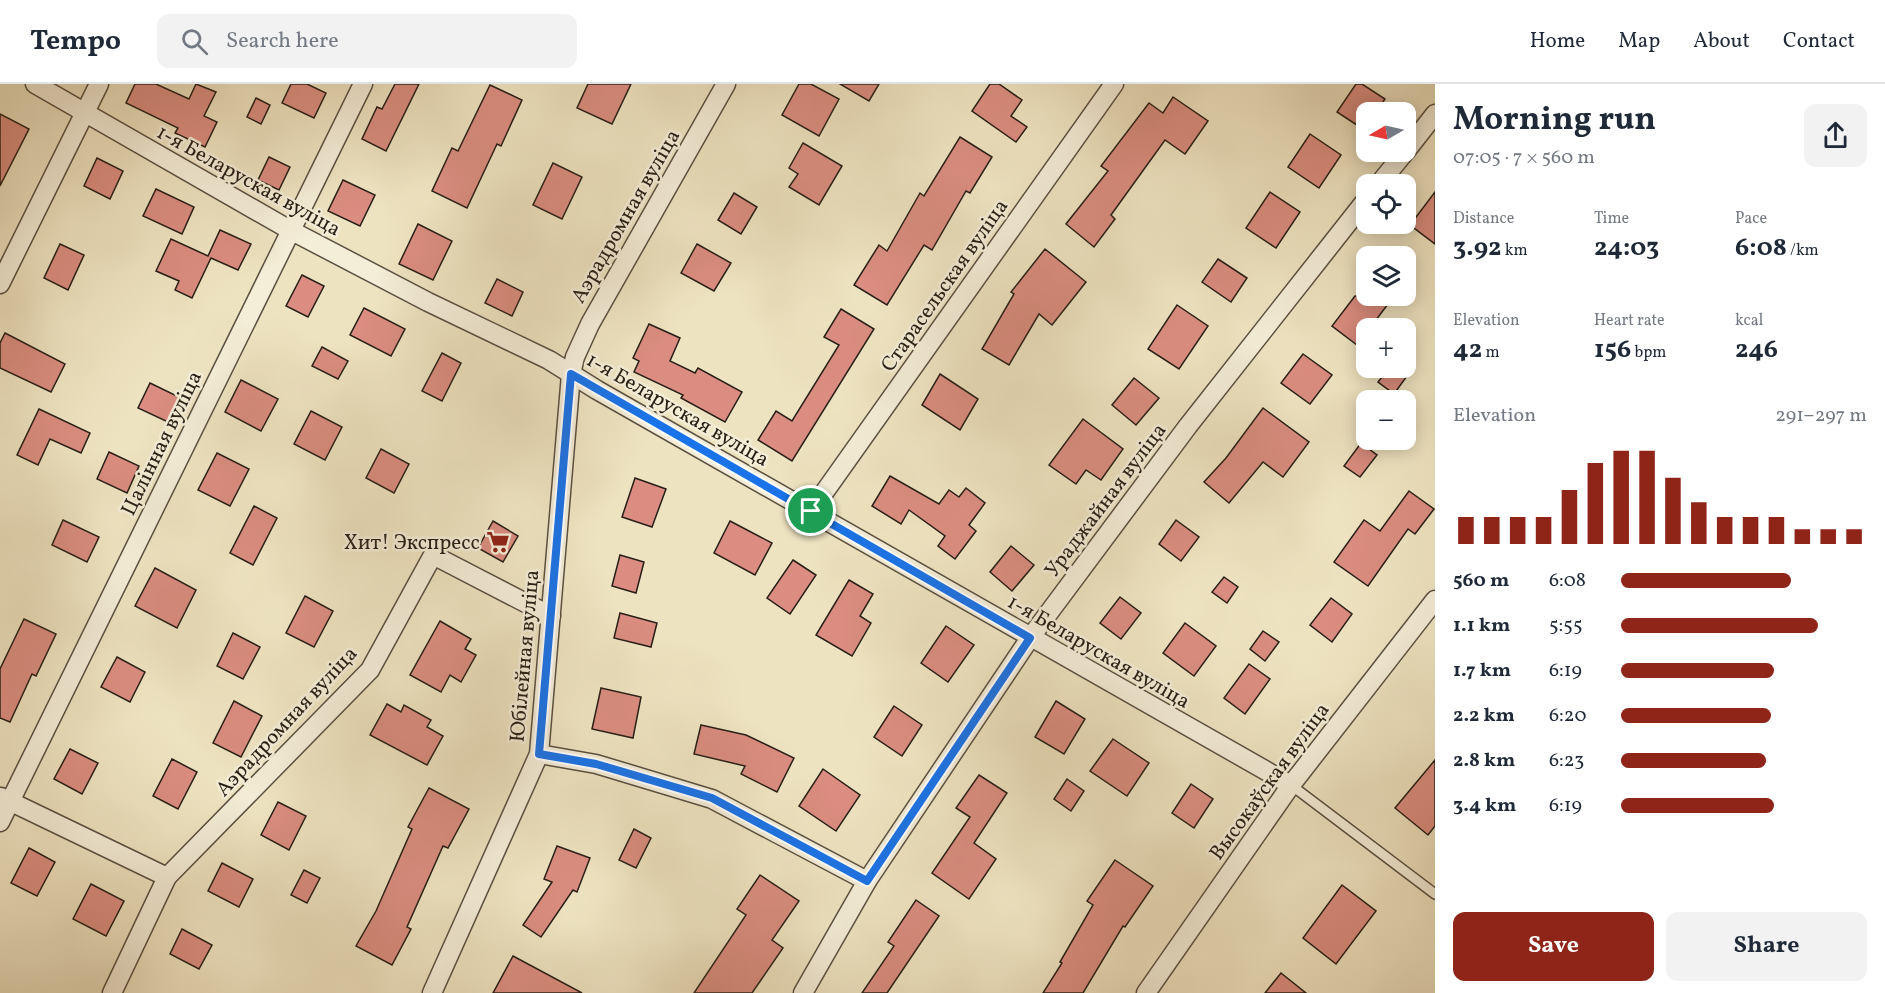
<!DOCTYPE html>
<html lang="en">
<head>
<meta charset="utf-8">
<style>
  body { margin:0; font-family:Vollkorn,serif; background:#f2f2f3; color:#1f2937; height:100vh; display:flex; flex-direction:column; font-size:22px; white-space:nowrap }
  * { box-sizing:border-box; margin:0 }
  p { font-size:20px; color:#747a83 }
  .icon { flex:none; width:33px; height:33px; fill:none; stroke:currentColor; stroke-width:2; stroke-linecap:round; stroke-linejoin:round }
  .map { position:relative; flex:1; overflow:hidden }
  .side { display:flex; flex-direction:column; background:#fff; width:450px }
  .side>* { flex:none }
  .needle { width:39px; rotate:261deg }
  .tools { position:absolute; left:1356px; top:18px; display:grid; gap:12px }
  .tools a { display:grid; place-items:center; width:60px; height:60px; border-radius:12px; background:#fff; box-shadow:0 3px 15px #0003; font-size:30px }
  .pin { position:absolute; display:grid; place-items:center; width:51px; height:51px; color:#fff; margin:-26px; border:3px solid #fff; border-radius:50%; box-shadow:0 2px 6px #0007 }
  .round { display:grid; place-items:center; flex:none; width:63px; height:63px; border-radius:12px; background:#f2f2f3 }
  .headline { display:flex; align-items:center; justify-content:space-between; height:102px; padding:0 18px }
  h1 { font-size:33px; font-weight:700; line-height:45px }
  .metrics { display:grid; grid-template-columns:repeat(3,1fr); gap:9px; height:102px; padding:6px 18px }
  .metrics div { display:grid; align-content:center }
  .metrics b { font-size:26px; font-weight:700 }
  .metrics small { font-size:16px; font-weight:400 }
  .metrics p { font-size:16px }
  .chart { height:168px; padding:12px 18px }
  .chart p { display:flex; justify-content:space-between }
  .chart svg { width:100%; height:108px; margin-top:6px; stroke:#8f2418; stroke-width:6 }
  .cta { display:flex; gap:12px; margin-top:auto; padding:12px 18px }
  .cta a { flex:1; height:69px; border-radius:12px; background:#8f2418; color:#fff; font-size:24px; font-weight:700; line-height:69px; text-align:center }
  .cta a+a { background:#f2f2f3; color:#1f2937 }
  ul { padding:0 18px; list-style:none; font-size:20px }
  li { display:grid; grid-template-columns:96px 72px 1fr; align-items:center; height:45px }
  li i { height:15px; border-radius:8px; background:#8f2418 }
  header { display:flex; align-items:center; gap:36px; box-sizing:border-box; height:84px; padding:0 30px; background:#fff; border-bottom:2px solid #e0e1e3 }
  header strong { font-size:28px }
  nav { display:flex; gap:33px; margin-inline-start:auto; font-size:21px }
  .search { width:420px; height:54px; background:#f2f2f3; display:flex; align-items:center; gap:15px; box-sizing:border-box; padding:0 21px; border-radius:12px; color:#747a83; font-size:22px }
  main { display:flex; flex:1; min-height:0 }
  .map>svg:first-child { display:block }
  .building { fill:#da8d80; stroke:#281f16; stroke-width:1.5 }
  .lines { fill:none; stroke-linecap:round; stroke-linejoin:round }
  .lane-casing { stroke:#5a5041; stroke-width:12 }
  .street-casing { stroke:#5a5041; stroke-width:21 }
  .lane { stroke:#f4edd7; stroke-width:9 }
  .street { stroke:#f4edd7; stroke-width:18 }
  .route-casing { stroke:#fff; stroke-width:12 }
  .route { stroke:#1a73e8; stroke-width:8 }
  .labels { text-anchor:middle; stroke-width:5; stroke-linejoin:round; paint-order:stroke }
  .street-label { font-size:21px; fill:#281f16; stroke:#f4edd7 }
  .poi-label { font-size:21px; fill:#281f16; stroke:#f4edd7; text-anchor:end }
</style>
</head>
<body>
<header>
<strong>Tempo</strong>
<div class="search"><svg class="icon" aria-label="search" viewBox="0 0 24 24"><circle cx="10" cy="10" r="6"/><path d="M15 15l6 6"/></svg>Search here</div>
<nav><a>Home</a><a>Map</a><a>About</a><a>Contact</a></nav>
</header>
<main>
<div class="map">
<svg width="1435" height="909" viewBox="0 0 1435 909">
  <rect width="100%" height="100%" fill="#eee3c1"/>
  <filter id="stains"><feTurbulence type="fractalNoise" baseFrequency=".00333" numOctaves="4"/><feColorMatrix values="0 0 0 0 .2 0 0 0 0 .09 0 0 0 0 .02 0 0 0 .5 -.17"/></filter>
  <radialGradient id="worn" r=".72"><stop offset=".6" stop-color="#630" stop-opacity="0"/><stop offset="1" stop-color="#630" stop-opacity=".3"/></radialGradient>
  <g class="building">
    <path d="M135 0H156L189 15 196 0 216 8 204 32 217 38 205 63 175 49 178 44 126 19Z"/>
    <path d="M291 0H307L326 9 314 34 282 19Z"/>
    <path d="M395 0H419L386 67 362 55 377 23 382 25Z"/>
    <path d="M588 0H631L612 40 577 24Z"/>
    <path d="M799 0H811L839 15 819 52 782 31Z"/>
    <path d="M840 0H879L869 17Z"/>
    <path d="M990 0H999L1022 16 1011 32 1027 43 1016 58 972 27Z"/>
    <path d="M1356 0H1362L1385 15 1376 28H1366V47L1337 28Z"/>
    <path d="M490 1 522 16 501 62 497 60 467 124 432 107 452 64 458 67Z"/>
    <path d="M1173 13 1208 37 1185 70 1165 56 1111 131 1115 135 1094 163 1066 140 1108 87 1101 82 1149 19 1163 29Z"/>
    <path d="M256 14 270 21 261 40 247 33Z"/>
    <path d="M0 30 29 45 0 102Z"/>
    <path d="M1310 50 1341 71 1319 104 1288 83Z"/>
    <path d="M960 53 992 73 970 109 966 107 932 166 924 161 887 221 854 201 879 161 887 167 920 109 924 112Z"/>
    <path d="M803 59 842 82 819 121 789 103 798 90 789 84Z"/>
    <path d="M269 73 290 83 279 106 258 96Z"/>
    <path d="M97 74 123 87 110 115 84 102Z"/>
    <path d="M553 79 582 93 562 135 533 121Z"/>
    <path d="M343 96 375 111 360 142 328 127Z"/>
    <path d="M156 105 194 123 182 150 143 132Z"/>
    <path d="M1270 108 1300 128 1276 164 1246 144Z"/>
    <path d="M1435 108V160L1410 141Z"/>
    <path d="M734 109 757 123 741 150 718 136Z"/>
    <path d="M418 140 452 157 433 196 399 180Z"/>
    <path d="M220 146 251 160 238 186 211 174 192 214 175 206 179 197 156 187 171 155 208 172Z"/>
    <path d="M60 160 84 171 68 206 44 194Z"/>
    <path d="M697 160 731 179 714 207 681 189Z"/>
    <path d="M1045 165 1086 198 1052 241 1039 230 1009 281 982 265 1014 210 1011 208Z"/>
    <path d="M1218 175 1247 194 1231 218 1202 198Z"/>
    <path d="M302 191 324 202 308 233 286 222Z"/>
    <path d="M497 195 523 208 512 232 485 219Z"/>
    <path d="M1355 212H1394L1370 244H1366V249L1357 261 1332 242Z"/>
    <path d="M1177 221 1208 242 1179 285 1148 265Z"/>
    <path d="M364 224 405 245 391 272 350 251Z"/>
    <path d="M841 225 874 245 792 377 758 356 776 327 792 337 839 261 824 253Z"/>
    <path d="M649 240 680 254 670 277 695 289 698 284 742 308 725 338 681 314 683 311 634 288 639 277 633 274Z"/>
    <path d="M5 249 65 280 51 308 0 284V259Z"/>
    <path d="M322 263 348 277 338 295 312 282Z"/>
    <path d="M442 269 461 279 442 317 422 307Z"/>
    <path d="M1303 270 1332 291 1310 320 1281 299Z"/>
    <path d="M1389 284H1395L1407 292 1394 310 1378 298Z"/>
    <path d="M940 290 978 315 960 346 922 321Z"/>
    <path d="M1134 294 1159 314 1136 341 1112 321Z"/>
    <path d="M241 296 278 315 261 347 225 328Z"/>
    <path d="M150 299 179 313 168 338 138 324Z"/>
    <path d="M1263 324 1309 358 1283 393 1263 378 1229 419 1204 398 1226 374Z"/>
    <path d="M39 325 90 349 81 369 50 355 38 381 17 371Z"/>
    <path d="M311 327 342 343 325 376 294 360Z"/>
    <path d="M1083 335 1123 365 1101 396 1086 386 1076 400 1049 381Z"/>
    <path d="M1361 359 1377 371 1360 393 1344 382Z"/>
    <path d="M381 365 409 380 394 409 366 394Z"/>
    <path d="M109 368 139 382 127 409 97 395Z"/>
    <path d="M217 369 249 385 230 422 198 406Z"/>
    <path d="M890 392 939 420 949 406 959 413 966 404 985 419 969 441 976 447 955 475 938 462 945 452 909 426 901 440 872 422Z"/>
    <path d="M635 394 666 405 652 443 622 433Z"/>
    <path d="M1409 407 1434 425 1415 450 1408 445 1368 502 1334 478 1364 436 1380 447Z"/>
    <path d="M254 422 277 434 253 481 230 469Z"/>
    <path d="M63 436 99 453 87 478 52 461Z"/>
    <path d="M1176 436 1199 453 1181 477 1159 460Z"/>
    <path d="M493 437 518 452 503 478 478 464Z"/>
    <path d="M730 437 772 459 755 491 714 469Z"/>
    <path d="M1011 462 1034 481 1012 507 990 488Z"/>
    <path d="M620 471 644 478 636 509 612 502Z"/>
    <path d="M793 476 816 491 790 530 767 514Z"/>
    <path d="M155 484 196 506 177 544 135 522Z"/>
    <path d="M1224 493 1238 503 1227 519 1212 508Z"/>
    <path d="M849 496 873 510 860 532 871 539 852 572 816 551Z"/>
    <path d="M305 512 333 527 314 563 286 549Z"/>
    <path d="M1120 513 1141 529 1121 555 1100 539Z"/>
    <path d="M1331 514 1352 530 1332 558 1310 541Z"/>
    <path d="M620 529 657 539 651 563 614 554Z"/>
    <path d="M24 535 56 550 36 592 32 590 10 638 0 634V585Z"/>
    <path d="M440 537 471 555 465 565 476 571 461 598 450 591 441 608 410 591Z"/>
    <path d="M1185 539 1216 562 1194 592 1163 569Z"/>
    <path d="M946 542 974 561 948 598 921 579Z"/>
    <path d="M1263 547 1279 558 1265 577 1250 565Z"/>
    <path d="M233 549 260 563 243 595 217 582Z"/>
    <path d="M117 573 145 588 130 618 101 603Z"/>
    <path d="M1249 580 1270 595 1245 630 1224 614Z"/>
    <path d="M601 604 641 613 633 654 592 645Z"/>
    <path d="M234 617 262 632 241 673 213 659Z"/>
    <path d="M1056 617 1085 635 1064 670 1035 653Z"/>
    <path d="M387 620 401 628 404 621 431 636 427 643 443 652 427 681 370 651Z"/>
    <path d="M894 622 922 641 902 672 874 653Z"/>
    <path d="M701 641 746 651 794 674 777 708 741 690 745 682 694 670Z"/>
    <path d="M1113 655 1149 679 1127 712 1090 687Z"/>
    <path d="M70 665 98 679 82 710 54 695Z"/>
    <path d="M172 675 197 688 178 725 153 712Z"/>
    <path d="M1435 676V742L1428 751 1395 724Z"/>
    <path d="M823 685 860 711 836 747 799 722Z"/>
    <path d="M979 691 1007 709 974 759 996 775 969 815 932 789 970 733 956 724Z"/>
    <path d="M1067 695 1084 707 1071 727 1054 715Z"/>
    <path d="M1191 700 1213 715 1194 744 1172 729Z"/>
    <path d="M429 704 469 725 448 764 443 762 407 843 411 845 392 881 356 862 376 827 412 745 408 743Z"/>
    <path d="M278 718 306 732 289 766 261 751Z"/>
    <path d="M634 745 651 754 636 784 619 776Z"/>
    <path d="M557 762 590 774 577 808 573 806 541 853 523 841 552 798 544 795Z"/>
    <path d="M29 764 55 778 37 812 11 799Z"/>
    <path d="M1115 776 1153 802 1125 843 1123 842 1083 909H1043L1062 879 1060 878 1093 821 1087 817Z"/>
    <path d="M222 779 253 795 239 823 208 807Z"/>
    <path d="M304 786 320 794 307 819 291 811Z"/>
    <path d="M760 791 799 817 772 856 783 864 752 909H694L746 831 737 825Z"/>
    <path d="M91 800 124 817 106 852 73 835Z"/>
    <path d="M1342 801 1376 827 1336 880 1303 854Z"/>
    <path d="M916 816 939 832 887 909H862L894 862 888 858Z"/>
    <path d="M182 845 212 861 199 885 170 870Z"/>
    <path d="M513 872 582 909H493Z"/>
    <path d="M1281 889 1306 909H1265Z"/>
  </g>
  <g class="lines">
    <g class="lane-casing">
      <path id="lane" d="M1291 701 1435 810"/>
    </g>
    <g class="street-casing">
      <g id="street">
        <path d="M35 0 290 146 428 218 549 276 597 306 1291 701"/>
        <path d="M1406 67 1435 30"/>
        <path d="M1379 100 1405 68"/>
        <path d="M0 200 99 0"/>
        <path d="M811 427 1114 0"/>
        <path d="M539 670 596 680 712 715 867 797"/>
        <path d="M1 713 167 793"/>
        <path d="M0 738 363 0"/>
        <path d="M112 909 167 793 370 586 433 471 551 532"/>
        <path d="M432 909 539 670 571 290 575 273 590 240 726 0"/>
        <path d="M803 909 867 797 1030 554 1188 342 1366 116"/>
        <path d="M1146 909 1291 701 1435 516"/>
      </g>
    </g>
    <use href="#lane" class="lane"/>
    <use href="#street" class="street"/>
  </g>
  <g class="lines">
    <g class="route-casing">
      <path id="route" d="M571 290 1030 554 867 797 712 714 596 680 539 670Z"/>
    </g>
    <use href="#route" class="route"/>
  </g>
  <defs>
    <g id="supermarket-bare" transform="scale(1.8)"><path d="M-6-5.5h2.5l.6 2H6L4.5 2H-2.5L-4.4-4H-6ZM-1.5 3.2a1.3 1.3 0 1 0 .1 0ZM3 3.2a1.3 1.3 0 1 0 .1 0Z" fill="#8f2418" stroke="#f4edd7" stroke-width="2.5" paint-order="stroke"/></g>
  </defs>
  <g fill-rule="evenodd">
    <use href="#supermarket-bare" x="498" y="458"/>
  </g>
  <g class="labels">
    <g class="street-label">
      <text transform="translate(249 96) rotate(29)" y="7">1-я Беларуская вуліца</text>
      <text transform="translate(625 132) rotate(-60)" y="7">Аэрадромная вуліца</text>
      <text transform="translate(944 201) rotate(-55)" y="7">Старасельская вуліца</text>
      <text transform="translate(678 325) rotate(30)" y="7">1-я Беларуская вуліца</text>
      <text transform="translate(161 359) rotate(-64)" y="7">Цалінная вуліца</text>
      <text transform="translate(1105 416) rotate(-53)" y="7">Ураджайная вуліца</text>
      <text transform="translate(1099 567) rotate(30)" y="7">1-я Беларуская вуліца</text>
      <text transform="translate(524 572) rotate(-85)" y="7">Юбілейная вуліца</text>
      <text transform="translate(286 637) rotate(-47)" y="7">Аэрадромная вуліца</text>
      <text transform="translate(1269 697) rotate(-54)" y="7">Высокаўская вуліца</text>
    </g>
    <g class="poi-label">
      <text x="480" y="465">Хит! Экспресс</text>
    </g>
  </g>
  <rect width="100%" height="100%" filter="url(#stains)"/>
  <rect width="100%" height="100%" fill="url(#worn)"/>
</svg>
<div class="tools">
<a><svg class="needle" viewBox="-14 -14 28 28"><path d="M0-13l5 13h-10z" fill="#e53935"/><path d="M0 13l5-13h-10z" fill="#747a83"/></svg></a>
<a><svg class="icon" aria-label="locate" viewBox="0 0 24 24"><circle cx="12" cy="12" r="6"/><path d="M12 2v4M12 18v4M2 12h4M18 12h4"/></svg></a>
<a><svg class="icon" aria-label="layers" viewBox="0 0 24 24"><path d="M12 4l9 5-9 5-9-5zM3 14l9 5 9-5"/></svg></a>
<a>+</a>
<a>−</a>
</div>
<div class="pin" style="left:811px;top:427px;background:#1e9e55"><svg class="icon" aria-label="arrive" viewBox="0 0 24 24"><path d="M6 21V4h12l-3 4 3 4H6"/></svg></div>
</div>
<section class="side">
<div class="headline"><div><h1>Morning run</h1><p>07:05 · 7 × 560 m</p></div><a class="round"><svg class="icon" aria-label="share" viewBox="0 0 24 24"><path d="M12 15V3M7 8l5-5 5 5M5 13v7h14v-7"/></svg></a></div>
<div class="metrics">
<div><p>Distance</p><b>3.92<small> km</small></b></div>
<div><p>Time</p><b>24:03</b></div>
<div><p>Pace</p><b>6:08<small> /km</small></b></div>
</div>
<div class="metrics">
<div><p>Elevation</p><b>42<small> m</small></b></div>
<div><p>Heart rate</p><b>156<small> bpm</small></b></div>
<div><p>kcal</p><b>246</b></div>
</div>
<div class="chart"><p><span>Elevation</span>291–297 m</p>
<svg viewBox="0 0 160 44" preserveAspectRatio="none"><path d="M5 44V33M15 44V33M25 44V33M35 44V33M45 44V22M55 44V11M65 44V6M75 44V6M85 44V17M95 44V27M105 44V33M115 44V33M125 44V33M135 44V38M145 44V38M155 44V38"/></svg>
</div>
<ul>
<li><b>560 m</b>6:08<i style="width:69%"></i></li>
<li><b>1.1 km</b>5:55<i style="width:80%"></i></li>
<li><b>1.7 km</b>6:19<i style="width:62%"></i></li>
<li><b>2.2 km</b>6:20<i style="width:61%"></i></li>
<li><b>2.8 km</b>6:23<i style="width:59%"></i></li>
<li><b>3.4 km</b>6:19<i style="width:62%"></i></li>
</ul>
<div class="cta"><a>Save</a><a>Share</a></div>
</section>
</main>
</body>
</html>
